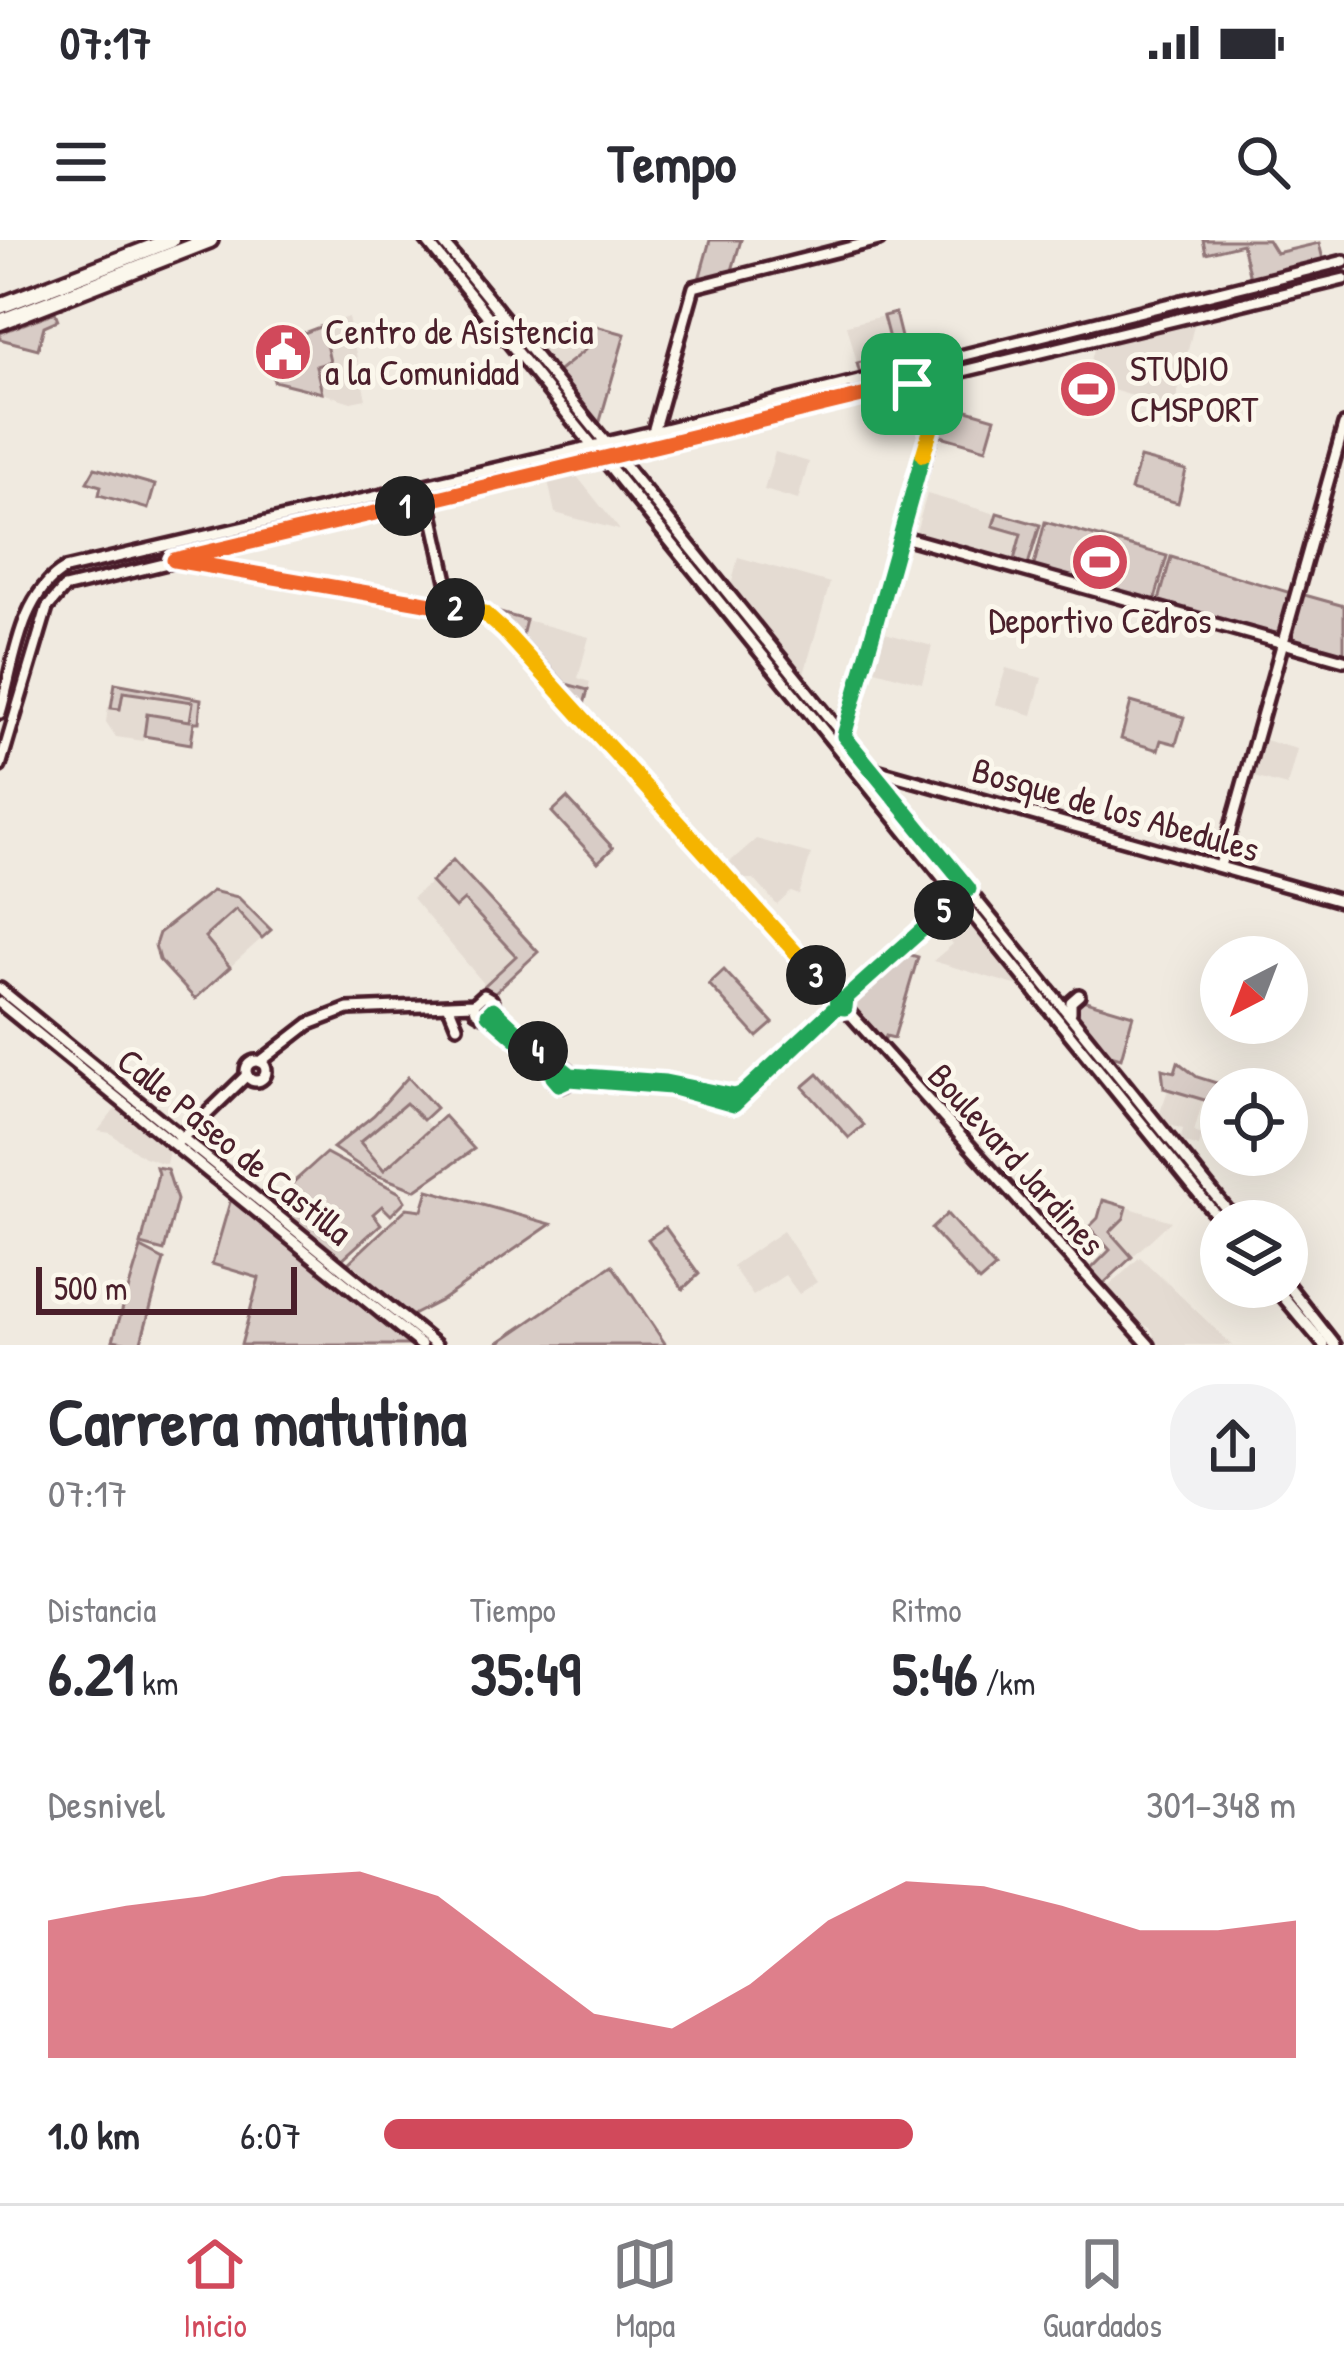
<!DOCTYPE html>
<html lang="es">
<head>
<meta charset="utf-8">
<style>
  body { margin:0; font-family:"Patrick Hand",sans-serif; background:#f2f2f3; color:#2b2b33; height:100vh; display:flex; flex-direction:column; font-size:45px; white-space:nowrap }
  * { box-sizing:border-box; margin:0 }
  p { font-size:39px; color:#7c7c81 }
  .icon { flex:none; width:66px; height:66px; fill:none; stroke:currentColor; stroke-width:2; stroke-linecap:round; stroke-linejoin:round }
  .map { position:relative; height:1105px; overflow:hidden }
  .drawer { display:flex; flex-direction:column; background:#fff; flex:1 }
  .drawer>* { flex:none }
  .needle { width:78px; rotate:222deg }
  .fabs { position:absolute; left:1200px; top:696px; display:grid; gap:24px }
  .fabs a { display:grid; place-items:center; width:108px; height:108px; border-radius:50%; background:#fff; box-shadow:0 12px 48px #0002; font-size:60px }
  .scale { position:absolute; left:36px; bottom:30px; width:261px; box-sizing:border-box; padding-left:12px; border:6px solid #4a1f2b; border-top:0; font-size:33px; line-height:42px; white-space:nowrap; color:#4a1f2b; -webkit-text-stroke:9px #fbf7ec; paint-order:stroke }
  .pin { position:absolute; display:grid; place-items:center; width:102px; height:102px; color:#fff; margin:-51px; border-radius:24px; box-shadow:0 6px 18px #0006 }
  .km { position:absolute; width:60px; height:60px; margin:-30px; border-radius:50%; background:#222; color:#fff; font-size:33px; line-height:60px; text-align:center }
  .round { display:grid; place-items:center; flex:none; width:126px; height:126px; border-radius:48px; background:#f2f2f3 }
  .overview { display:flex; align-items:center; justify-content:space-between; height:204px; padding:0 48px }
  h1 { font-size:66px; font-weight:700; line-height:90px }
  .figures { display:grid; grid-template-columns:repeat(3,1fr); gap:18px; height:204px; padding:12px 48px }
  .figures div { display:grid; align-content:center }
  .figures b { font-size:60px; font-weight:700 }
  .figures small { font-size:33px; font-weight:400 }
  .figures p { font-size:33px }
  .chart { height:336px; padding:24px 48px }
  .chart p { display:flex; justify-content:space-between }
  .chart svg { width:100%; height:216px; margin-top:12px; fill:#d1495b; opacity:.7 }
  ul { padding:0 48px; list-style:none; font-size:39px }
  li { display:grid; grid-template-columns:192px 144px 1fr; align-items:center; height:90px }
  li i { height:30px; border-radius:15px; background:#d1495b }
  .status { display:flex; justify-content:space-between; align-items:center; height:84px; padding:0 60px; background:#fff; direction:ltr }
  .status svg { height:33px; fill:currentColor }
  header { display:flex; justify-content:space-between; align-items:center; height:156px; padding:0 48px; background:#fff; font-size:54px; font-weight:700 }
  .dock { display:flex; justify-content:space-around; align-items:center; height:168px; border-top:3px solid #e1e1e2; background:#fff; font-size:33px; color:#7c7c81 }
  .dock a { display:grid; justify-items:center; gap:6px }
  .dock .current { color:#d1495b }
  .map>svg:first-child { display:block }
  .built { fill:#e4dbd2 }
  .green { fill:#d8ccc6; stroke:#917678; stroke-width:3 }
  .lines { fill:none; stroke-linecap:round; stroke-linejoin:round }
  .secondary-casing { stroke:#4a1f2b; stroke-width:18 }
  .highway-casing { stroke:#4a1f2b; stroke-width:22 }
  .secondary { stroke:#fbf7ec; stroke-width:9 }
  .highway { stroke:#fbf7ec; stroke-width:14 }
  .split-1-casing { stroke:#fff; stroke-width:24 }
  .split-2-casing { stroke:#fff; stroke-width:24 }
  .split-3-casing { stroke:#fff; stroke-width:24 }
  .split-4-casing { stroke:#fff; stroke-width:24 }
  .split-5-casing { stroke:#fff; stroke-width:24 }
  .split-6-casing { stroke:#fff; stroke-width:24 }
  .split-7-casing { stroke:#fff; stroke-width:24 }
  .split-1 { stroke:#f0652b; stroke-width:15 }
  .split-2 { stroke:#f0652b; stroke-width:15 }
  .split-3 { stroke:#f5b400; stroke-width:15 }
  .split-4 { stroke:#22a559; stroke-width:15 }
  .split-5 { stroke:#22a559; stroke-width:15 }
  .split-6 { stroke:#22a559; stroke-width:15 }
  .split-7 { stroke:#f5b400; stroke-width:15 }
  .labels { text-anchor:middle; stroke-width:10; stroke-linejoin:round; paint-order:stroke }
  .poi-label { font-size:36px; fill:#4a1f2b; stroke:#fbf7ec; text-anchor:start }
  .street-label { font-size:36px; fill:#4a1f2b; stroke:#fbf7ec }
</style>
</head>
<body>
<div class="status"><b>07:17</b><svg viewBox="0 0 49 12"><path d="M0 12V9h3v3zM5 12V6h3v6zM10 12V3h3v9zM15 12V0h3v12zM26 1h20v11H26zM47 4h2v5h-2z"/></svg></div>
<header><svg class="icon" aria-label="menu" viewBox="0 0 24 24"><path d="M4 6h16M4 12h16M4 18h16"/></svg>Tempo<svg class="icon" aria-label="search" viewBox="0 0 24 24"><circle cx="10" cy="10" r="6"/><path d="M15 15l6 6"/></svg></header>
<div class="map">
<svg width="1344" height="1105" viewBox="0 0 1344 1105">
  <rect width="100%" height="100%" fill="#f0eae0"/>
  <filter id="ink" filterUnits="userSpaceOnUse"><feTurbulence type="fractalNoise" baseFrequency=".00833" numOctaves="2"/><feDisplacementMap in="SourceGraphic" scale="24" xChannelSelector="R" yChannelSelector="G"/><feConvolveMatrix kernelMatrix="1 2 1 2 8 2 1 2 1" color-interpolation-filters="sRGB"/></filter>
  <g filter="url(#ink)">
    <g class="built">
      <path d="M883 76 893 114 857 123 847 85Z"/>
      <path d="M348 77 366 159 351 162 322 153 315 126 330 122 322 86Z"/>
      <path d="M561 77 592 86 585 110 556 134 534 107 539 90 556 95Z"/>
      <path d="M1196 77 1174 168 1085 142 1096 102Z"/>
      <path d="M775 212 809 222 798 260 764 250Z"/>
      <path d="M576 235 619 289V290L555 273 548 241Z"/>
      <path d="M927 254 996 274 1022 294 1014 320 916 292Z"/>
      <path d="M738 317 830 343 803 438 730 350Z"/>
      <path d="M526 380 589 397 578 438 590 442 588 450 566 444 522 395Z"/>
      <path d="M878 391 932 406 922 443 868 428Z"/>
      <path d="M1006 428 1042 438 1032 475 995 464Z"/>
      <path d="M123 452 194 462 190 481 148 474 143 501 116 497 106 482 108 467 120 469Z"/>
      <path d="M1261 499 1297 509 1287 546 1250 536Z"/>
      <path d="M756 599 811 614 799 655 791 652 777 665 754 639H735L724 627Z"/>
      <path d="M431 642 454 668 464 660 517 717 485 745 412 658Z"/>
      <path d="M236 669 262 698 230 727 204 698Z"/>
      <path d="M962 676 1022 747 933 721 953 704 944 693Z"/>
      <path d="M1168 850 1203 860 1194 892 1202 895 1199 907 1180 902 1183 889 1166 884 1159 875Z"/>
      <path d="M407 862 431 888 385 930 359 903Z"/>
      <path d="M120 863 170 905 166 924 144 917 110 893 98 891Z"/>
      <path d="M1127 967 1171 981 1132 1017 1110 992 1124 978Z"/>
      <path d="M783 991 817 1042 799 1054 785 1035 753 1056 732 1026Z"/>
      <path d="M1140 1017 1232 1105H1159L1150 1088 1136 1080 1107 1048Z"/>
    </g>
    <g class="green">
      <path d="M710 0H741L731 34 698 43Z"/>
      <path d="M1203 0H1268L1276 13 1319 3 1324 24 1251 42 1242 4 1206 13Z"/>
      <path d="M55 72 58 80 44 86 38 109 0 99V93Z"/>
      <path d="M895 73 908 126 861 138 857 123 893 114 883 76Z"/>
      <path d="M592 85 625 94 598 188 555 134 585 110Z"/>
      <path d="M322 86 330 122 316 126 322 153 274 141 267 107Z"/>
      <path d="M943 163 995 178 986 209 934 194Z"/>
      <path d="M1140 218 1186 230 1178 263 1131 250Z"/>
      <path d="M95 228 155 245 148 269 99 255 101 246 87 242Z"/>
      <path d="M997 273 1040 285 1027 328 1013 324 1021 294 993 286Z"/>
      <path d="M1045 282 1167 316 1154 363 1033 329Z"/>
      <path d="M1171 317 1291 353 1278 398 1158 364Z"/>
      <path d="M1301 354 1344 366V417L1288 401Z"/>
      <path d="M489 370 526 380 522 396 566 444 588 450 582 472Z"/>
      <path d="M115 443 201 459 199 482H194L191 504 144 496 147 474 190 481 193 462 123 452 120 469 111 468Z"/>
      <path d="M1131 462 1184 477 1176 504 1161 500 1158 510 1121 499Z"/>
      <path d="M567 558 613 608 598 622 552 572Z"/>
      <path d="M453 620 538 712 494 753 484 746 516 716 464 660 455 668 431 642Z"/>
      <path d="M212 651 238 657 271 690 262 698 236 669 205 697 230 727 195 759 159 720 155 705 159 693Z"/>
      <path d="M904 713 918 717 894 798 886 796 883 804 852 770V760Z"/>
      <path d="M724 730 773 783 757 797 709 744Z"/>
      <path d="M1079 759 1133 775 1121 818 1107 814 1073 772 1072 766Z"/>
      <path d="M1178 822 1197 837 1223 845 1218 864 1164 848 1162 829 1175 832Z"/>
      <path d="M818 834 864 885 849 898 803 847Z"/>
      <path d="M408 837 436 868 423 880 406 863 360 902 384 930 444 876 474 909 415 950 369 932 333 908 374 875Z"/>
      <path d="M326 913 400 953 405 961 391 975 382 966 373 974 381 984 340 1021 269 964Z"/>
      <path d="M156 927 167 929 177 960 164 1011 141 1005 158 934Z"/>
      <path d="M428 950 551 984 442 1060 407 1078 345 1026 407 968 422 970Z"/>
      <path d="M232 955 415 1105H241L259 1038 212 1024Z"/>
      <path d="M1103 960 1127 967 1124 978 1110 992 1132 1017 1102 1045 1089 1031 1110 1010 1089 987 1098 978Z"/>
      <path d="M947 974 995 1028 979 1042 931 989Z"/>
      <path d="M665 987 699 1034 683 1049 648 999Z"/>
      <path d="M141 1008 164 1020 140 1105 113 1100Z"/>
      <path d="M612 1025 666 1105H495Z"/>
    </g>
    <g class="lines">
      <g class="secondary-casing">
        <g id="secondary">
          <path d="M426 0 1221 981"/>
          <path d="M441 0 606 203"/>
          <path d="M653 192 694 47 879 0"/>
          <path d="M617 216 1236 981"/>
          <path d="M429 260 452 363"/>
          <path d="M900 296 1344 420"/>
          <path d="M180 321 459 369"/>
          <path d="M451 361 476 368 505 392 837 758"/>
          <path d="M0 473C14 426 19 355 65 329L653 192 1344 21"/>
          <path d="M844 496 948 136"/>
          <path d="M0 526 47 368 64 348 1344 39"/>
          <path d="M876 530 1344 662"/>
          <path d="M1220 626 1344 185"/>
          <path d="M0 749 436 1105"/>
          <path d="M846 758 963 654"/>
          <path d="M0 763 421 1105"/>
          <path d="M845 768 1149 1105"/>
          <path d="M450 769 457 786"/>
          <path d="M1071 772V762L1079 755"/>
          <path d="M488 774 554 832"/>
          <circle cx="256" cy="831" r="10"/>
          <path d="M260 822 309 784 348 769 474 764 484 755 491 759 494 766 483 775 476 771 474 764"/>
          <circle cx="562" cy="836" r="9"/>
          <path d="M570 839 670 847 733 865 837 767"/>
          <path d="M696 849 729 856 743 853"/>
          <path d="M178 902 247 835"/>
          <path d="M1287 1044 1335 1105"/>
          <path d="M1275 1047 1324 1105"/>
        </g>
      </g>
      <g class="highway-casing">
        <g id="highway">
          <path d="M0 66 171 0"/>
          <path d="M0 82 210 0"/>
        </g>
      </g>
      <use href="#secondary" class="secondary"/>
      <use href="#highway" class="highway"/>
    </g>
  </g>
  <g class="lines" filter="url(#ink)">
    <g class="split-1-casing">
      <path id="split-1" d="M405 266 912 144"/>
    </g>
    <g class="split-2-casing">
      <path id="split-2" d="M405 266 174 320 455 368"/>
    </g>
    <g class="split-3-casing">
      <path id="split-3" d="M455 368 484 373 505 392 816 735"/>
    </g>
    <g class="split-4-casing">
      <path id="split-4" d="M538 811 493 769 488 774 554 832 561 827 571 835 665 842 735 856 743 853 836 767 837 758 816 735"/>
    </g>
    <g class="split-5-casing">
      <path id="split-5" d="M538 811 557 828 553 837 559 844 570 839 670 847 734 865 836 767 845 768 846 758 944 670"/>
    </g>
    <g class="split-6-casing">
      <path id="split-6" d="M923 215 844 496 969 649 944 670"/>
    </g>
    <g class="split-7-casing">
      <path id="split-7" d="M912 144 940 137 943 148 923 215"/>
    </g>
    <use href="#split-1" class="split-1"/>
    <use href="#split-2" class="split-2"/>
    <use href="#split-3" class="split-3"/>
    <use href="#split-4" class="split-4"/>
    <use href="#split-5" class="split-5"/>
    <use href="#split-6" class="split-6"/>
    <use href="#split-7" class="split-7"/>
  </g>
  <defs>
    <g id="civic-disc" transform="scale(3)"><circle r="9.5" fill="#d1495b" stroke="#fbf7ec"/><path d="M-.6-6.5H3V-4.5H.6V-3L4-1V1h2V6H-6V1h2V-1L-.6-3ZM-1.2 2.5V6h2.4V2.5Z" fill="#fff"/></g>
    <g id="stadium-disc" transform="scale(3)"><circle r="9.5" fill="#d1495b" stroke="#fbf7ec"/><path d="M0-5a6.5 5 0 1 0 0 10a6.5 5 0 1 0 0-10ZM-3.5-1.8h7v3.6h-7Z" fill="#fff"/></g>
  </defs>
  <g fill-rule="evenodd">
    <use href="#civic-disc" x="283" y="112"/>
    <use href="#stadium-disc" x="1088" y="149"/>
    <use href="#stadium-disc" x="1100" y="322"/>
  </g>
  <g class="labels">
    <g class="poi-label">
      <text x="325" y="104">Centro de Asistencia<tspan x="325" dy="41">a la Comunidad</tspan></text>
      <text x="1130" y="141">STUDIO<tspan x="1130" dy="41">CMSPORT</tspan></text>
      <text x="1100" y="393" text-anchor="middle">Deportivo Cedros</text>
    </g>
    <g class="street-label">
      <text transform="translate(1116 569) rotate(16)" y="13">Bosque de los Abedules</text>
      <text transform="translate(235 906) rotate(39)" y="13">Calle Paseo de Castilla</text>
      <text transform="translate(1017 919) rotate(48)" y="13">Boulevard Jardines</text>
    </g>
  </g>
</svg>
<div class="fabs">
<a><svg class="needle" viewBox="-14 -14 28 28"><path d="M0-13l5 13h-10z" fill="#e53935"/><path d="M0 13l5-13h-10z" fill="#7c7c81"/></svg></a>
<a><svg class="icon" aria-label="locate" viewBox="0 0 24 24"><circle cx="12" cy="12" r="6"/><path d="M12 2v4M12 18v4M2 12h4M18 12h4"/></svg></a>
<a><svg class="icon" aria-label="layers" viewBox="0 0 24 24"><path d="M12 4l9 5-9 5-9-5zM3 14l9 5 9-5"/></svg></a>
</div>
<div class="scale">500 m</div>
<div class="pin" style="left:912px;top:144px;background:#1e9e55"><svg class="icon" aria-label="arrive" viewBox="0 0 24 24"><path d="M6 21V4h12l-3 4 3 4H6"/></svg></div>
<b class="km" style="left:405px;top:266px">1</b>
<b class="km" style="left:455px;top:368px">2</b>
<b class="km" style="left:816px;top:735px">3</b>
<b class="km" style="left:538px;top:811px">4</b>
<b class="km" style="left:944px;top:670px">5</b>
</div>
<section class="drawer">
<div class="overview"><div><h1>Carrera matutina</h1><p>07:17</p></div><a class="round"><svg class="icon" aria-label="share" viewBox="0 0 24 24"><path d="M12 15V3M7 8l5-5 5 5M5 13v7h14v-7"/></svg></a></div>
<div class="figures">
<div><p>Distancia</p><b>6.21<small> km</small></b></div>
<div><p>Tiempo</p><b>35:49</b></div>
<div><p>Ritmo</p><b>5:46<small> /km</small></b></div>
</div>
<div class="chart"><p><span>Desnivel</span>301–348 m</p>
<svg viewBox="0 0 160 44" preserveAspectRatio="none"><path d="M0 44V16L10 13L20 11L30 7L40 6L50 11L60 23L70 35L80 38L90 29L100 16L110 8L120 9L130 13L140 18L150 18L160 16V44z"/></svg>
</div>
<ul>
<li><b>1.0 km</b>6:07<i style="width:58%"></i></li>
</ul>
</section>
<nav class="dock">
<a class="current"><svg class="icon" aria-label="home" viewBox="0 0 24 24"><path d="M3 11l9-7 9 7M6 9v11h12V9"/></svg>Inicio</a>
<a><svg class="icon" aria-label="map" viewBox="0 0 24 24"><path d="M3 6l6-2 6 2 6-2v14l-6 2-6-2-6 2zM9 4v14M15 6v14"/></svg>Mapa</a>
<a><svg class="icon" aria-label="saved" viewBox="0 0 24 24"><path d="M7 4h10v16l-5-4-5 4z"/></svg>Guardados</a>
</nav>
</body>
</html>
